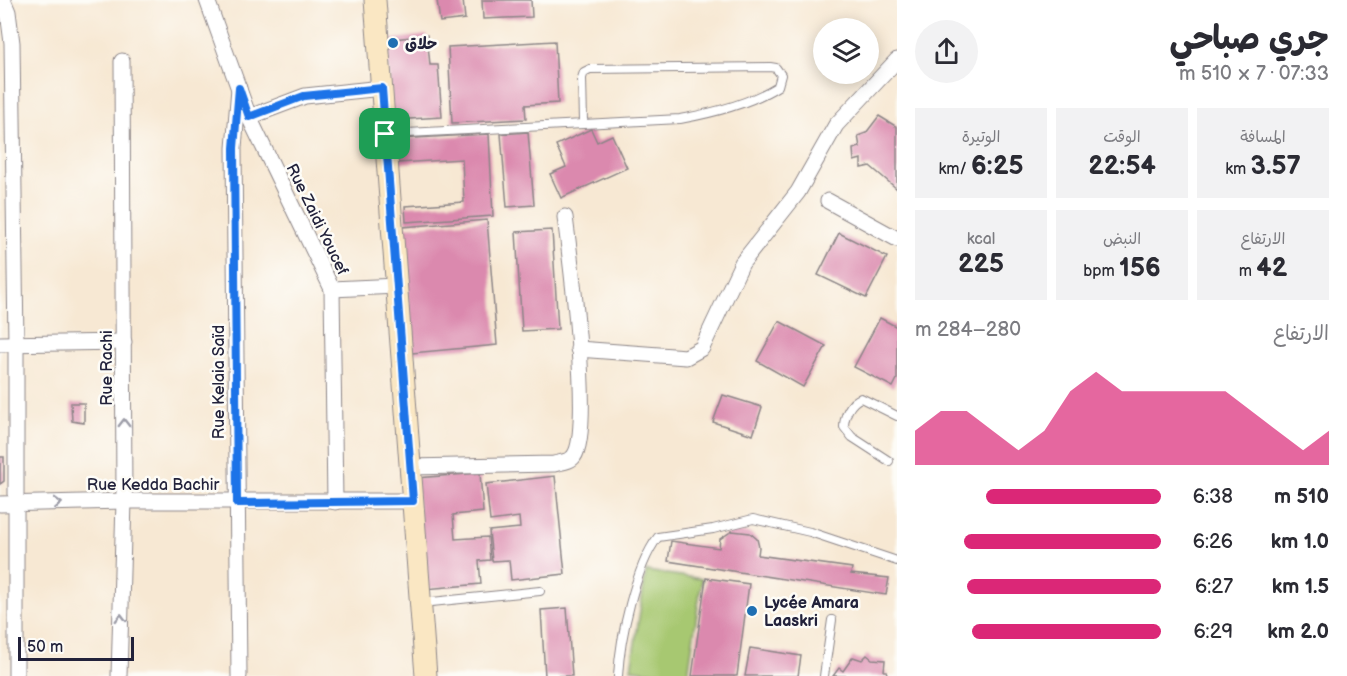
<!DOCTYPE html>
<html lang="ar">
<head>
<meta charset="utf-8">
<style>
  body { margin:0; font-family:"Balsamiq Sans","Playpen Sans Arabic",sans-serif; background:#f2f2f3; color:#2b2b33; direction:rtl; height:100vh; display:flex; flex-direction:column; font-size:22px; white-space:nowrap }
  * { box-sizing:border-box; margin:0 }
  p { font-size:20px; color:#7c7c81 }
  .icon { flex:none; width:33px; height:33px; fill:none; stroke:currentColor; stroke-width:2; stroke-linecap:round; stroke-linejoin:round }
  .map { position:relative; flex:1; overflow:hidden; direction:ltr }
  .panel { display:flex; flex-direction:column; background:#fff; width:450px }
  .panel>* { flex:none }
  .buttons { position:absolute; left:813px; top:18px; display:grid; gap:12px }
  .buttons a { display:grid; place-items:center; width:66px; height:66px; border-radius:50%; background:#fff; box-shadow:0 3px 15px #0003; font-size:30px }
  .scale { position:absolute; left:18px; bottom:15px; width:116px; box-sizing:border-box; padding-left:6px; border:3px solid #22223b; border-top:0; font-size:16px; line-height:21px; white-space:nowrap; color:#22223b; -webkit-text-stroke:4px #fdfcf7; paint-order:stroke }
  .pin { position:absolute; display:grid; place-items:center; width:51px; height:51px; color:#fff; margin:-26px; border-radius:12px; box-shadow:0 3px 9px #0006 }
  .round { display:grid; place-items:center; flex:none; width:63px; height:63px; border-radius:32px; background:#f2f2f3 }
  .overview { display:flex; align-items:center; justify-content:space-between; height:102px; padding:0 18px }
  h1 { font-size:33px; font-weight:700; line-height:45px }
  .figures { display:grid; grid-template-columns:repeat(3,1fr); gap:9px; height:102px; padding:6px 18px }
  .figures div { display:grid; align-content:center; border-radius:0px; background:#f2f2f3; text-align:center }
  .figures b { font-size:26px; font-weight:700 }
  .figures small { font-size:16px; font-weight:400 }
  .figures p { font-size:16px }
  .chart { height:168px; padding:12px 18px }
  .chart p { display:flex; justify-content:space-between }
  .chart svg { width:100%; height:108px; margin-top:6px; fill:#db2777; opacity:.7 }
  ul { padding:0 18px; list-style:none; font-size:20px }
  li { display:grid; grid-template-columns:96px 72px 1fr; align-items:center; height:45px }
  li i { height:15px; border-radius:8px; background:#db2777 }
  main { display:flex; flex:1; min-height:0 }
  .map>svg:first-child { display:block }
  .green { fill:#a7c871; stroke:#647556; stroke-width:1.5 }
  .building { fill:#db89ae }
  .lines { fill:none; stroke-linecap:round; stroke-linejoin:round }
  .lane-casing { stroke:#8c8587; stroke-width:10 }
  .street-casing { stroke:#8c8587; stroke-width:17 }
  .secondary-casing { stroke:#8c8587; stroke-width:23 }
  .lane { stroke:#fff; stroke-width:8 }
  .street { stroke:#fff; stroke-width:15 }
  .secondary { stroke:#fae7c3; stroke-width:21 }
  .oneway { stroke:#9c9ca7 }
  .route-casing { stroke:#fff; stroke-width:12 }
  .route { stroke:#1a73e8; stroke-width:8 }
  .poi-dot { fill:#1f6fb2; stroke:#fdfcf7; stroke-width:2 }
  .labels { text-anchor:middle; stroke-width:5; stroke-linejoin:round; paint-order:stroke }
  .poi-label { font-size:16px; font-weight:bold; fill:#22223b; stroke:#fdfcf7; text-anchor:start }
  .street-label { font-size:16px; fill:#22223b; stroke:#fdfcf7 }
</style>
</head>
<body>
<main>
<section class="panel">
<div class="overview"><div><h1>جري صباحي</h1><p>07:33 · 7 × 510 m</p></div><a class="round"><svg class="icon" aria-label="share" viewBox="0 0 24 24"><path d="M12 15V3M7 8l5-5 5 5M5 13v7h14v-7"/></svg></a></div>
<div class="figures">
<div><p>المسافة</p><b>3.57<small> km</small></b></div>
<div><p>الوقت</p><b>22:54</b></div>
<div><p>الوتيرة</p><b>6:25<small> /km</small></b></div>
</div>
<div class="figures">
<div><p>الارتفاع</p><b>42<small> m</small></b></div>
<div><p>النبض</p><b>156<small> bpm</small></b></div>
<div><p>kcal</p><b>225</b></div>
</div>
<div class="chart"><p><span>الارتفاع</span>280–284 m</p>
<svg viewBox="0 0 160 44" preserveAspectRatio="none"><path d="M0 44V30L10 22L20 22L30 30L40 38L50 30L60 14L70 6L80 14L90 14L100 14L110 14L120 14L130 22L140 30L150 38L160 30V44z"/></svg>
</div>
<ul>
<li><b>510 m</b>6:38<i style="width:71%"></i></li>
<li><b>1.0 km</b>6:26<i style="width:80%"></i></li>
<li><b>1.5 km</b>6:27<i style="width:79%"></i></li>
<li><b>2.0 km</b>6:29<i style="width:77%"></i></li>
</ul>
</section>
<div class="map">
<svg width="897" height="676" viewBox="0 0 897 676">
  <rect width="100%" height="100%" fill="#fdfcf7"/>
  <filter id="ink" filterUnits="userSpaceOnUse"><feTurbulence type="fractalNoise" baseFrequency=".0167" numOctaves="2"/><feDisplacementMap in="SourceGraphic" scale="12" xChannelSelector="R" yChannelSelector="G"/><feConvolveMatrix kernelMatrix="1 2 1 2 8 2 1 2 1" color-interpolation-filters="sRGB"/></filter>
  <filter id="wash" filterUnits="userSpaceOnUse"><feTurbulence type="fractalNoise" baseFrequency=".008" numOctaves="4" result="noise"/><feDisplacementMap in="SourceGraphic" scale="24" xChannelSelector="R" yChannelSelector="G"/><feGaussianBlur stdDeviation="1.35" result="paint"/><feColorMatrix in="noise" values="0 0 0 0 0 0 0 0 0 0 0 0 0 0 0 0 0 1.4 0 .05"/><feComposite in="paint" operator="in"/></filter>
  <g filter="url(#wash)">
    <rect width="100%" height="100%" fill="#f7e8d3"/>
    <path class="green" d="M646 571 702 579 688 676 631 669Z"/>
    <g id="blocks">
      <g class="building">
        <path d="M437 0H463L465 19 440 22Z"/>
        <path d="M482 0H531L532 17 483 19Z"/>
        <path d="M427 35 430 65H438L442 117 393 120 386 40Z"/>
        <path d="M555 41 558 103 525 105 526 119 452 123 448 47Z"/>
        <path d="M879 116 897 127V189L870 166 861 168V159L854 161 853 149 860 147 858 136 866 133Z"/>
        <path d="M591 129 597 142 612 135 627 168 561 198 550 174 566 167 556 145Z"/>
        <path d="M528 132 534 205 507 207 501 134Z"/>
        <path d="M489 134 493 216 406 222 405 206 464 202 462 159 398 163 397 139Z"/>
        <path d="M487 220 497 345 412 353 402 227Z"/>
        <path d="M552 230 558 329 522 331 516 232Z"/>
        <path d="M839 233 887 257 866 298 818 275Z"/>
        <path d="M880 318 897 327V379L893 387 854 367Z"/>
        <path d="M779 321 826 346 803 387 757 361Z"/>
        <path d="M723 395 762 407 753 435 713 422Z"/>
        <path d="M71 403H84V423L72 421Z"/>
        <path d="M0 457H4V481L0 484Z"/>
        <path d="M480 473 483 512 453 515 455 539 488 537 490 560 479 561 481 584 425 589 416 478Z"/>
        <path d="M555 476 565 574 511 580 509 560 492 561 489 531 520 528 519 517 490 521 486 484Z"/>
        <path d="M732 531 750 533 757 539 759 547 758 555 852 568 851 574 889 578 886 595 668 561 671 541 719 548 720 539Z"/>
        <path d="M706 578 749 584 737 676H692Z"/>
        <path d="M567 608 572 676H545L541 610Z"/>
        <path d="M750 648 801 656 798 676H745Z"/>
        <path d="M867 655 872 659 885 660 884 671H887L886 676H833L839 668 843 671 853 657 862 660Z"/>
      </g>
    </g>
  </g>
  <g filter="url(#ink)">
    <use href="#blocks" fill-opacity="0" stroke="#8c8587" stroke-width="1.5"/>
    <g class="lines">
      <g class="lane-casing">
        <g id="lane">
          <path d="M388 134 680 119C713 113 750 104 778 86L781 75 776 68 770 67 590 69 584 72 582 78 583 122"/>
          <path d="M889 461 852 437 844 427C844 416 850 402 861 398L897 416"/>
          <path d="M422 603 540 591"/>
          <path d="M618 676C620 639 635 567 658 537L713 529 753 519 810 532 897 561"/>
          <path d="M824 676 832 620"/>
        </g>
      </g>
      <g class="street-casing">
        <g id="street">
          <path d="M3 0 8 12 12 43 16 344V676"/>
          <path d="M207 0 249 117 332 289 335 502"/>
          <path d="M249 117 305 96 382 88"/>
          <path d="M828 201 897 239"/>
          <path d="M332 289 397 286"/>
          <path d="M0 344 124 342"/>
          <path d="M578 349 686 357 702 348 742 263 798 192 836 125 897 60"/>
          <path d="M411 467 554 464C561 462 570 462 574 456 593 431 570 255 565 217"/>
          <path d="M0 504 124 501H413"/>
          <path d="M119 676 124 501 122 61"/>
          <path d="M239 676 234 148 239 88"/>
        </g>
      </g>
      <g class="secondary-casing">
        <path id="secondary" d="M375 0 426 676"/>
      </g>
      <use href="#lane" class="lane"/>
      <use href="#street" class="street"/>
      <use href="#secondary" class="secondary"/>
    </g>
    <defs><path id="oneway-chevron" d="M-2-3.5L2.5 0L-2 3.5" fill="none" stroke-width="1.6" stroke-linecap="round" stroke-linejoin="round" transform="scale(1.5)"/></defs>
    <g class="oneway">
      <use href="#oneway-chevron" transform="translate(124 423) rotate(-90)"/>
      <use href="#oneway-chevron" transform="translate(58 503) rotate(-2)"/>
      <use href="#oneway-chevron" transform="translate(121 618) rotate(-89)"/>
    </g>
  </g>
  <g class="lines" filter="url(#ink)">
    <g class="route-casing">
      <path id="route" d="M239 88 249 117 304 96 382 88 413 501 237 503 234 148Z"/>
    </g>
    <use href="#route" class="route"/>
  </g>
  <g class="poi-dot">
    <circle cx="393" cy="43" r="6"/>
    <circle cx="752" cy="611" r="6"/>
  </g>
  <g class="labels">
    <g class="poi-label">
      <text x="405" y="49">حلاق</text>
      <text x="764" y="608">Lycée Amara<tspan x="764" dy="18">Laaskri</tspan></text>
    </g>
    <g class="street-label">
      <text transform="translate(318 219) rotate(64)" y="6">Rue Zaidi Youcef</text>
      <text transform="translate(106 368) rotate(-90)" y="6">Rue Rachi</text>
      <text transform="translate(218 382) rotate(-90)" y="6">Rue Kelaia Saïd</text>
      <text x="153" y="490">Rue Kedda Bachir</text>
    </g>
  </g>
</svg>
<div class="buttons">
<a><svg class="icon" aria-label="layers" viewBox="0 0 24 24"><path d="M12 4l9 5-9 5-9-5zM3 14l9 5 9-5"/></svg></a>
</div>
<div class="scale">50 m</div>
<div class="pin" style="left:385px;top:134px;background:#1e9e55"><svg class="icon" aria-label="arrive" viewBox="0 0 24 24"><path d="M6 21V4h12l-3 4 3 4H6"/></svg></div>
</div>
</main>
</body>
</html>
